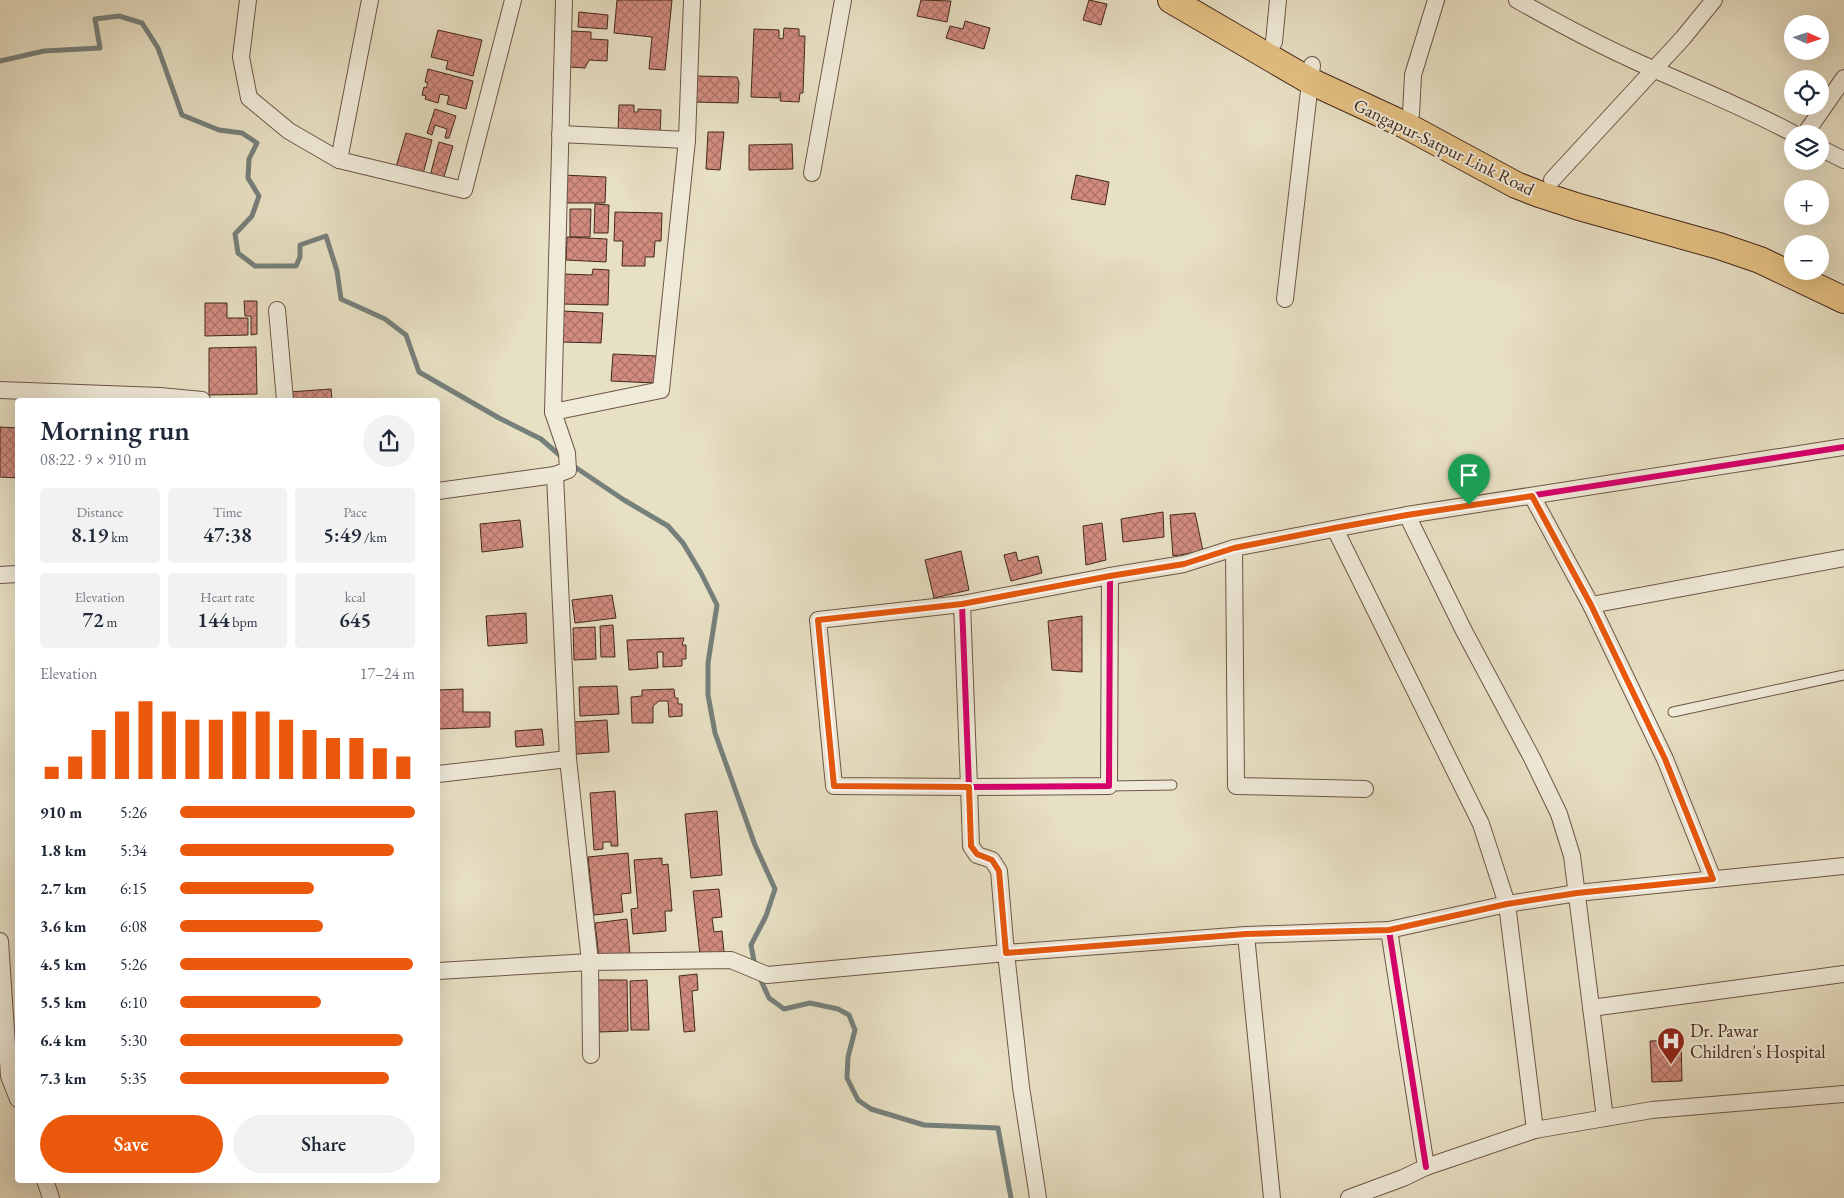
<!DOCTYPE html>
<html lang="en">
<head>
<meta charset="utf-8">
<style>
  body { margin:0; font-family:"EB Garamond",serif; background:#f2f2f3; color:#1f2937; height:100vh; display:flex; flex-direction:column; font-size:19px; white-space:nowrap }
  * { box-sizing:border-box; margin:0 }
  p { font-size:16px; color:#747a83 }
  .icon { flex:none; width:28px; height:28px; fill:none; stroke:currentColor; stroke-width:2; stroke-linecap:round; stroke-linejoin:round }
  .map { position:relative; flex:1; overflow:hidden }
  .sheet { position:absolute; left:15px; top:398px; width:425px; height:785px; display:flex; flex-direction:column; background:#fff; border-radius:5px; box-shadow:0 5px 20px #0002 }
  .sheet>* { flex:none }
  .needle { width:32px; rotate:93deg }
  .buttons { position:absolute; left:1784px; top:15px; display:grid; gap:10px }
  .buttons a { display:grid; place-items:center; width:45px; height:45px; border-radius:50%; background:#fff; box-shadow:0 5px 20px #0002; font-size:25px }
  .pin { position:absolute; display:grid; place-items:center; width:42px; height:42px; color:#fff; margin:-51px -21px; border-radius:50% 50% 50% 0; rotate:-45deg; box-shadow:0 0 5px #0007 }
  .pin .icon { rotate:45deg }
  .round { display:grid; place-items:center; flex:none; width:52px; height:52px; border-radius:26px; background:#f2f2f3 }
  .head { display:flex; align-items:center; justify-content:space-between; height:85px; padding:0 25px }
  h1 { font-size:28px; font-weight:600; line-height:38px }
  .figures { display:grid; grid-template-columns:repeat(3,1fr); gap:8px; height:85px; padding:5px 25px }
  .figures div { display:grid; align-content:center; border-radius:5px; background:#f2f2f3; text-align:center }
  .figures b { font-size:21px; font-weight:600 }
  .figures small { font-size:14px; font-weight:400 }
  .figures p { font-size:14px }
  .chart { height:140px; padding:10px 25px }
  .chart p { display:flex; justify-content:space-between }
  .chart svg { width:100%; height:90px; margin-top:5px; stroke:#ea580c; stroke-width:6 }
  .cta { display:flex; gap:10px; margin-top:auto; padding:10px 25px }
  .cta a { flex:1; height:58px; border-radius:30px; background:#ea580c; color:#fff; font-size:20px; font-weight:600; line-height:58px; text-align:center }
  .cta a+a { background:#f2f2f3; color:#1f2937 }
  ul { padding:0 25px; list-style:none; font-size:16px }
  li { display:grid; grid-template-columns:80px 60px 1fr; align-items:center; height:38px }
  li i { height:12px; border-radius:6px; background:#ea580c }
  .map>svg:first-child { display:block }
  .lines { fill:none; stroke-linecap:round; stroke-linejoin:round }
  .stream { stroke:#76807b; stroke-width:5 }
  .building { fill:url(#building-cross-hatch); stroke:#44281d }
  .lane-casing { stroke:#6d5647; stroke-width:11 }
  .street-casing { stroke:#6d5647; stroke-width:18 }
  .primary-casing { stroke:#44281d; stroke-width:28 }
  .lane { stroke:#f0ebd9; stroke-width:9 }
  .street { stroke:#f0ebd9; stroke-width:16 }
  .primary { stroke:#e4c082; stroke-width:26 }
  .cycleway-casing { stroke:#f0ebd9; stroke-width:9 }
  .cycleway { stroke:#d6006c; stroke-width:6 }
  .route-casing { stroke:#fff; stroke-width:10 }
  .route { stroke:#ea580c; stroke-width:6 }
  .labels { text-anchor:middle; stroke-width:4; stroke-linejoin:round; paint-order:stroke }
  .street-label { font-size:18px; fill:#44281d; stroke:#f0ebd9 }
  .poi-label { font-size:18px; fill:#44281d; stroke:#f0ebd9; text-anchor:start }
</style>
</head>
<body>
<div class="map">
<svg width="1844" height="1198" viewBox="0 0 1844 1198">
  <defs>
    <pattern id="building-cross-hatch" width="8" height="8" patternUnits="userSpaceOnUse" patternTransform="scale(1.25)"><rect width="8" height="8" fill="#d28c7f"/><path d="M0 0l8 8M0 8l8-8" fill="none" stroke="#ac7267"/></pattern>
  </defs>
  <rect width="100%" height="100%" fill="#e8e0c4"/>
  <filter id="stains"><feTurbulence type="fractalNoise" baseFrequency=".004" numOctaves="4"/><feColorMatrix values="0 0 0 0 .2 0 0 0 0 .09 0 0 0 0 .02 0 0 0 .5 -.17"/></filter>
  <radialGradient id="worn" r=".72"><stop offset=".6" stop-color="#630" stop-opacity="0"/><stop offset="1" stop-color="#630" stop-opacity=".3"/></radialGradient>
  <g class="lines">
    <g class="stream">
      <path d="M0 61 44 51 100 48 95 19 119 16 142 23 158 48 182 115 219 130 242 133 257 143 249 159 248 178 259 196 252 216 235 234 238 253 255 266H296L300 257V245L326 236 337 271 341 299 385 319 406 335 419 372 499 418 541 439 563 458"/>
      <path d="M572 465 624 500 668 526 683 543 701 573 717 605 708 663V695L715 733 755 845 775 889 766 916 751 945 755 966"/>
      <path d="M759 976 769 998 784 1009 810 1003 838 1009 849 1015 855 1030 848 1057 847 1078 858 1100 871 1109 924 1125 998 1128 1011 1198"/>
    </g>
  </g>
  <g class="building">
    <path d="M617 0H672L665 70 649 69 652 37 614 33Z"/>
    <path d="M921 0 951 1 947 22 917 16Z"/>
    <path d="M1089 0 1107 4 1101 25 1083 20Z"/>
    <path d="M579 12 608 15 607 29 578 27Z"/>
    <path d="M965 21 990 28 984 49 946 38 950 26 963 29Z"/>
    <path d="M784 28 799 29V36H805L803 93H800L799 102 780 101 781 93H779V98L751 97 754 29 779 30V38L783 39Z"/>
    <path d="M438 30 482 40 473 76 446 69 448 61 431 57Z"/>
    <path d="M571 31 591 32V39L608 40 607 61 589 60 585 68 570 67Z"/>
    <path d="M428 69 473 81 466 109 447 104 449 96 440 94 438 103 425 99 426 96 422 95 424 87 426 88 428 83 425 82Z"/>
    <path d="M695 76 737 77 739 82 738 103 694 102Z"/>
    <path d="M619 105H634V112H638V109L661 110 660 135 638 134V129H633V134L618 133Z"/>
    <path d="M435 109 456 116 449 138H445L447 129 435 125 432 135 427 133Z"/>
    <path d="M708 132H724L720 170 706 169Z"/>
    <path d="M406 133 432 140 423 174 396 167Z"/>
    <path d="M439 142 453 146 443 180 430 176Z"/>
    <path d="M792 144 793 169 749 170V145Z"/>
    <path d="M563 175 606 177 605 203H563Z"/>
    <path d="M1076 175 1109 182 1105 205 1071 199Z"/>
    <path d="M595 204 609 205 608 233H594Z"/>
    <path d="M570 209H591L590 237H570Z"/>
    <path d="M615 212 662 213 661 241H655L654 257H645V266H622L623 241H614Z"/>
    <path d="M567 237 607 239 606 262 566 260Z"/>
    <path d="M593 269 609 270 608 305 561 304 563 274 592 275Z"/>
    <path d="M244 301H257V334L251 335V316H245Z"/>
    <path d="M205 303H227V318H248V335L205 336Z"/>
    <path d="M562 311 603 313 601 343 561 342Z"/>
    <path d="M256 347 257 394 209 395V348Z"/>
    <path d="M613 354 656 356 655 383 611 381Z"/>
    <path d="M331 389 332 400H290L289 392Z"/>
    <path d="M0 427 18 428V478L0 477Z"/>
    <path d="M1163 512 1164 537 1123 542 1121 519Z"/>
    <path d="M1195 513 1203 551 1173 556 1170 515Z"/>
    <path d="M520 520 523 547 482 552 480 524Z"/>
    <path d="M1102 523 1106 560 1086 565 1083 526Z"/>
    <path d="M961 551 969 590 934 598 925 560Z"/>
    <path d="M1016 552 1018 561 1038 556 1042 573 1011 581 1004 555Z"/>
    <path d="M612 595 616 618 575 623 572 600Z"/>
    <path d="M526 613 527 643 488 646 486 616Z"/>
    <path d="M1082 616V672L1052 670 1048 621Z"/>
    <path d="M613 625 615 657H601L600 626Z"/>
    <path d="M595 627 596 659 574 660 573 628Z"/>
    <path d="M684 638 682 645H686V659H682V666L663 667V652H657L658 668 629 670 627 640Z"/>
    <path d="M617 686 619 714 580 716 579 687Z"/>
    <path d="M463 689V712H490V727L438 729V690Z"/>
    <path d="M674 689 675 698H678V704H682V716L669 717 668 701H659L653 706V723H632L631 697 642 696V690Z"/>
    <path d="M607 720 609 752 576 754 574 722Z"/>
    <path d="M542 729 544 745 516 747 515 731Z"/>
    <path d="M615 791 618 846H611V842H603V849L594 850 590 793Z"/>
    <path d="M717 811 722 875 691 878 685 814Z"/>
    <path d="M628 853 631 893 621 894 623 912 594 915 588 857Z"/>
    <path d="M662 858V865L668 864 672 911H665L666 931 633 934 631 909 638 908 634 860Z"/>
    <path d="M719 889 722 917 712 918 714 932 722 931 724 952 700 955 693 891Z"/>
    <path d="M627 919 630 955 599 959 595 923Z"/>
    <path d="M697 974 698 990 692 991 695 1031 684 1032 679 976Z"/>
    <path d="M598 980H627L628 1031 599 1032Z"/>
    <path d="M647 980 649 1030H631L630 981Z"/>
    <path d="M1681 1040 1682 1081 1652 1082 1650 1041Z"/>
  </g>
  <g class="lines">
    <g class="lane-casing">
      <g id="lane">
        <path d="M1673 712 1844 675"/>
        <path d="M1109 786 1172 785"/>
      </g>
    </g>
    <g class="street-casing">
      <g id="street">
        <path d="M248 0 241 57 249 98 289 131 339 160"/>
        <path d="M370 0 339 160 464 190 513 0"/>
        <path d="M564 0 553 412 567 453 568 470 555 475 568 759 590 962 591 1055"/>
        <path d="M1517 0C1556 22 1595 43 1635 61 1688 85 1743 106 1794 134"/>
        <path d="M1274 42 1278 0"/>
        <path d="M1405 125 1411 114 1413 75 1436 0"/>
        <path d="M560 134 687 140"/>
        <path d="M1805 134 1844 78"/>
        <path d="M1820 148 1844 160"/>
        <path d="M812 173 843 0"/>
        <path d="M1552 180 1683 38 1714 0"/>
        <path d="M1285 299 1312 65"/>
        <path d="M277 310 285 400"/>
        <path d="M0 390 160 396 202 400"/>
        <path d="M553 412 661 390 687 140 692 0"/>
        <path d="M438 491 555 475"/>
        <path d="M1532 496 1591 605 1665 759 1713 879"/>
        <path d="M1407 515 1464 631 1532 758 1559 814 1572 856 1605 1118"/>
        <path d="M1335 529 1481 824 1507 904 1535 1130"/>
        <path d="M1234 548 1236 786 1365 789"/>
        <path d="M0 575 18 574"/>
        <path d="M1110 576 1109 786 969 787 971 846 977 855 992 860 999 871 1006 953 1246 935 1389 930 1426 1167"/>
        <path d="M962 604 969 787 834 786 818 620 962 604 1110 576 1184 564 1234 548 1407 515 1844 447"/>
        <path d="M1591 605 1844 558"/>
        <path d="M438 774 568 759"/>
        <path d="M1389 930 1507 904 1577 893 1844 866"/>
        <path d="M1246 935 1272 1198"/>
        <path d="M0 941 9 1076 18 1099"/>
        <path d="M438 971 590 962 731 960 767 975 1006 953 1021 1087 1038 1198"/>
        <path d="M1591 1008 1844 974"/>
        <path d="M45 1180 51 1198"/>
        <path d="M1349 1198 1403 1178 1426 1167 1535 1130 1652 1110 1844 1094"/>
      </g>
    </g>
    <g class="primary-casing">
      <path id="primary" d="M1171 0 1310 81 1405 125 1516 185 1539 194 1579 207 1719 246 1760 260 1844 300"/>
    </g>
    <use href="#lane" class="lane"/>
    <use href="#street" class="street"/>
    <use href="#primary" class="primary"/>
    <g class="cycleway-casing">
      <g id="cycleway">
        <path d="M1110 576 1109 786 969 787 971 846 977 855 992 860 999 871 1006 953 1246 935 1389 930 1426 1167"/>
        <path d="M962 604 969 787 834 786 818 620 962 604 1110 576 1184 564 1234 548 1407 515 1844 447"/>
      </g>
    </g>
    <use href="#cycleway" class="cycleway"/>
  </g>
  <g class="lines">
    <g class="route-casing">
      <path id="route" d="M1532 496 1591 605 1665 759 1713 879 1577 893 1507 904 1389 930 1246 934 1006 953 999 871 992 860 977 854 971 846 969 787 834 786 818 620 962 604 1110 576 1184 564 1234 548 1335 528 1407 515Z"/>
    </g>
    <use href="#route" class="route"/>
  </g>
  <defs>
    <g id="hospital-pin" transform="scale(1.4375)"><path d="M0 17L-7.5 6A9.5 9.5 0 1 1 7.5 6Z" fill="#8f2418" stroke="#f0ebd9"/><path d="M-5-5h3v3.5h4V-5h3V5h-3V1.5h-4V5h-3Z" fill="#fff"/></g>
  </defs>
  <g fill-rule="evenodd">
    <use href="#hospital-pin" x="1671" y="1041"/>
  </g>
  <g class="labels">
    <g class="street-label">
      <text transform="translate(1444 147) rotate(26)" y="6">Gangapur-Satpur Link Road</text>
    </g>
    <g class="poi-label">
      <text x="1690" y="1037">Dr. Pawar<tspan x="1690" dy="21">Children's Hospital</tspan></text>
    </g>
  </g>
  <rect width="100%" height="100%" filter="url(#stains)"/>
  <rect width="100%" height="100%" fill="url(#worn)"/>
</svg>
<div class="buttons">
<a><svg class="needle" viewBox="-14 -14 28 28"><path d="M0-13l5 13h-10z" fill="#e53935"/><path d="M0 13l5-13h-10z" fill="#747a83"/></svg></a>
<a><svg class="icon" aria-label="locate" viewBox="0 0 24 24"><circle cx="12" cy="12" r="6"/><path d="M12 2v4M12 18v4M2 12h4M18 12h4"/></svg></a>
<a><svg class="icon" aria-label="layers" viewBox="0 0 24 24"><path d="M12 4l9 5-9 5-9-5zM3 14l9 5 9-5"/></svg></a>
<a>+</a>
<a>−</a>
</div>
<div class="pin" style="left:1469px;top:505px;background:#1e9e55"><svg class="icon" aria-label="arrive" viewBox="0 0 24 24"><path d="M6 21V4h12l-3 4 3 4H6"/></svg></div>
<section class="sheet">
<div class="head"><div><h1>Morning run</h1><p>08:22 · 9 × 910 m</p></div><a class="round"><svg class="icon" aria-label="share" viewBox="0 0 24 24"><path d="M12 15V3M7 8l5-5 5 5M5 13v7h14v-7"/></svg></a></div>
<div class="figures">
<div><p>Distance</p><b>8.19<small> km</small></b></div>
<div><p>Time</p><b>47:38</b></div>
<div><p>Pace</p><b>5:49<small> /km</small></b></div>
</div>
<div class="figures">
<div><p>Elevation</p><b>72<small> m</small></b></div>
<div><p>Heart rate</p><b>144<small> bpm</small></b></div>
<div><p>kcal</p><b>645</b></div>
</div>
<div class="chart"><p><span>Elevation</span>17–24 m</p>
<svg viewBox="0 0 160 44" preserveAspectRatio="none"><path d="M5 44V38M15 44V33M25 44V20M35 44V11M45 44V6M55 44V11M65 44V15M75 44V15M85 44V11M95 44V11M105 44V15M115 44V20M125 44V24M135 44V24M145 44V29M155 44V33"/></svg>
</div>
<ul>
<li><b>910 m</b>5:26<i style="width:100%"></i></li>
<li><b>1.8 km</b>5:34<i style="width:91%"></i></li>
<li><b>2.7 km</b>6:15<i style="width:57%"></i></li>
<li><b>3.6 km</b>6:08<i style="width:61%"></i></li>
<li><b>4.5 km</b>5:26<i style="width:99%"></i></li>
<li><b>5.5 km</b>6:10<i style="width:60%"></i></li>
<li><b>6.4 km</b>5:30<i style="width:95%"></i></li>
<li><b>7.3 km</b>5:35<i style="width:89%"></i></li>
</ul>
<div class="cta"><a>Save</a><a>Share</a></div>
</section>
</div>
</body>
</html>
